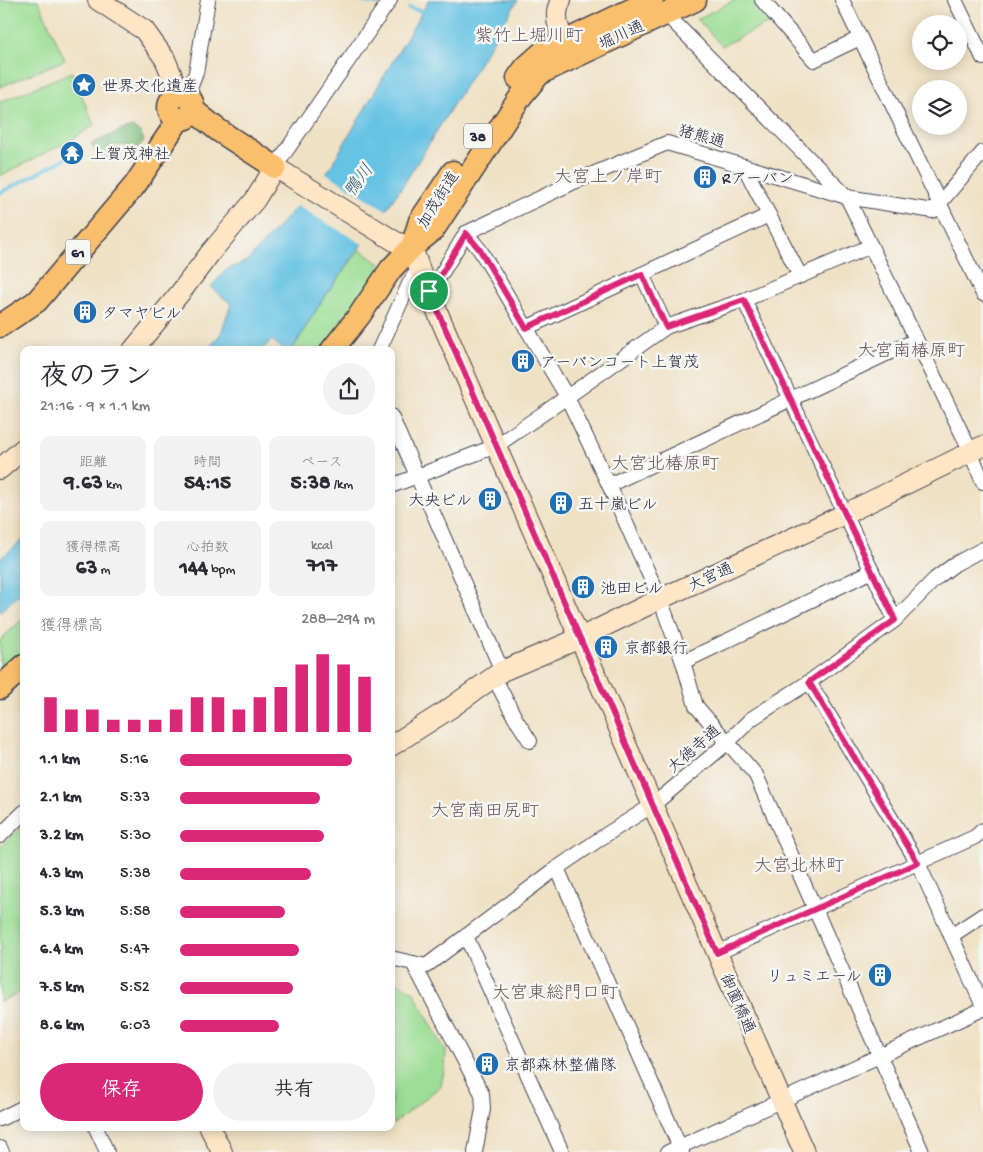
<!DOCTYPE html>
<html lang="ja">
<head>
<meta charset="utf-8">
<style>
  body { margin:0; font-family:"Gochi Hand","Klee One",sans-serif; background:#f2f2f3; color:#2b2b33; height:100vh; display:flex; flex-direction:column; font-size:19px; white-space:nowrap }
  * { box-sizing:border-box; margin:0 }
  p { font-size:16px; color:#7c7c81 }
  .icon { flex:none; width:28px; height:28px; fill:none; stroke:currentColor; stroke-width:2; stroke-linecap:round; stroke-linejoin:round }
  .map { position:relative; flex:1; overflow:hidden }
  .side { position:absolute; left:20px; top:346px; width:375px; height:785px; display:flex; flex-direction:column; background:#fff; border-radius:10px; box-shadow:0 2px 12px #0003 }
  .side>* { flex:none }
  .fabs { position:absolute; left:912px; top:15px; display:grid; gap:10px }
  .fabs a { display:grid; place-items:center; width:55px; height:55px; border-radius:50%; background:#fff; box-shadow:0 2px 12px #0003; font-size:25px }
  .pin { position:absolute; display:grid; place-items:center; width:42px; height:42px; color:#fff; margin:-21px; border:2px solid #fff; border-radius:50%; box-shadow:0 1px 5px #0007 }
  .round { display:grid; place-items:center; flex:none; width:52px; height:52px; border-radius:26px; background:#f2f2f3 }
  .head { display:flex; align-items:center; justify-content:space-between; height:85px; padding:0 20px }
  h1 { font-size:28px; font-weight:700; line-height:38px }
  .metrics { display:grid; grid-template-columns:repeat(3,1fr); gap:8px; height:85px; padding:5px 20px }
  .metrics div { display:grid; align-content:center; border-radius:10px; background:#f2f2f3; text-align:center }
  .metrics b { font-size:21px; font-weight:700 }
  .metrics small { font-size:14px; font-weight:400 }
  .metrics p { font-size:14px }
  .chart { height:140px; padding:10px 20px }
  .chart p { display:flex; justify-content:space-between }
  .chart svg { width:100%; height:90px; margin-top:5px; stroke:#db2777; stroke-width:6 }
  .action { display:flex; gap:10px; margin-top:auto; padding:10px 20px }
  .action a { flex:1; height:58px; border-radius:30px; background:#db2777; color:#fff; font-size:20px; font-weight:700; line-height:58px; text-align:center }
  .action a+a { background:#f2f2f3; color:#2b2b33 }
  ul { padding:0 20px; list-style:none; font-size:16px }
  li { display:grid; grid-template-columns:80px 60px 1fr; align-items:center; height:38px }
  li i { height:12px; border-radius:6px; background:#db2777 }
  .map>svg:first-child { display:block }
  .green { fill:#9cde95; stroke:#5f8068 }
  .forest { fill:#7dbd7e; stroke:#50705c }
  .water { fill:#66c3e4; stroke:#447290 }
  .pier { fill:#efe1c4 }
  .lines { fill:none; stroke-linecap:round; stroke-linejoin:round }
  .stream { stroke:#66c3e4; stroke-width:4 }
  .street-casing { stroke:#413f50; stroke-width:16 }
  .secondary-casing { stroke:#413f50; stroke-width:22 }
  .primary-casing { stroke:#413f50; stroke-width:25 }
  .street { stroke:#fff; stroke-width:14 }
  .secondary { stroke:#fde5c5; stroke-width:20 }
  .primary { stroke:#f9bf6d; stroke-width:22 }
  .route-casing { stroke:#fff; stroke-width:10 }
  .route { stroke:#db2777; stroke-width:6 }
  .labels { text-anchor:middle; stroke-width:5; stroke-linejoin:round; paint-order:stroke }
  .shield { fill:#f6f6f2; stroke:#626272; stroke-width:1 }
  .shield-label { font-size:15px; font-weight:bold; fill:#22223b }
  .street-label { font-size:16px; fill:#22223b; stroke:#f6f6f2 }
  .poi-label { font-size:16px; fill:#22223b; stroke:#f6f6f2; text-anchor:start }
  .neighbourhood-label { font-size:18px; fill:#65545c; stroke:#f6f6f2 }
  .water-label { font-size:18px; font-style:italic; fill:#3a5a76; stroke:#f6f6f2 }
</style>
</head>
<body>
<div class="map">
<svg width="983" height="1152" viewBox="0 0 983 1152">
  <rect width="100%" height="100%" fill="#f6f6f2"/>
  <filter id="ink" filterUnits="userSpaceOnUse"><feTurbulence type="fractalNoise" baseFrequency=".02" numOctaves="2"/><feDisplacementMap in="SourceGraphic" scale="10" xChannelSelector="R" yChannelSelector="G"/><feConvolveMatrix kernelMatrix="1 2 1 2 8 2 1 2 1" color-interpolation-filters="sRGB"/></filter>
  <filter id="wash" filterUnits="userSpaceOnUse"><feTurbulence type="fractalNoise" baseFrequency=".0096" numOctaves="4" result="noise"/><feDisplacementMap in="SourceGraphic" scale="20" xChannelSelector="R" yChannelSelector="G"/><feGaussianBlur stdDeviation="1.12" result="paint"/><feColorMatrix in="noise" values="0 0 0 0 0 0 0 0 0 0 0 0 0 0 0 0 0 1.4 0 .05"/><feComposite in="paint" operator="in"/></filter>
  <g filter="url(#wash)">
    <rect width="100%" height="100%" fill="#efe1c4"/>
    <g class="green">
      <path d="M0 0H38L65 60 0 87Z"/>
      <path d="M735 0H752L773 21 722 46 697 19Z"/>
      <path d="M72 72 94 125 73 139 0 176V102Z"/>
      <path d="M360 249 385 268 325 350H292L321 302Z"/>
      <path d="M24 618V657L0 679V640Z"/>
      <path d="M24 824V990L0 1002V847Z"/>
      <path d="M391 980 413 991 446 1052 445 1066 441 1086 393 1124 391 1122Z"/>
    </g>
    <path class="forest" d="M132 127 141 133 144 141 127 159 126 145 109 146 110 160 100 159 91 144 122 130Z"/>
    <g class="water">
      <path d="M429 0H518L404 184 321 302 292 350H284L272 340 261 350H208L221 333 231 304 211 287 226 270 247 261 325 176Z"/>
      <path d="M24 539V590L0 612V559Z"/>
    </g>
    <path class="pier" d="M324 172 388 211 364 245 296 205Z"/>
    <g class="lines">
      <g class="stream">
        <path d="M353 0 379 4"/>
        <path d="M409 8 427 12"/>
        <path d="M0 193 78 152"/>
      </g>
    </g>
  </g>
  <g filter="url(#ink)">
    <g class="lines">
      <g class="street-casing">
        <g id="street">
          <path d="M762 0 814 60 860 38"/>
          <path d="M842 0 983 294"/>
          <path d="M955 0 983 58"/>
          <path d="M666 14 847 197 967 444 983 482"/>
          <path d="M187 96 196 73 208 0"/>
          <path d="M744 166 800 276"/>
          <path d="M275 167 390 0"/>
          <path d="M871 246 744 300 666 327 567 397 609 485 660 599 683 662 696 706 756 775 922 1152"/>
          <path d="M642 274 666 327"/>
          <path d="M429 291 442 273 466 233 574 182 667 143 847 197 933 211 983 152"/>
          <path d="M744 300 895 620"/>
          <path d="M526 328 769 215"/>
          <path d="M379 350 410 282 420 267"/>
          <path d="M391 416 502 671"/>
          <path d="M609 485 916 340"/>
          <path d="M391 486 496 446 567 397 494 273 480 250 466 233"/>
          <path d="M683 662 872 571"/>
          <path d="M494 677 515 718 530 741"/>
          <path d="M809 682 918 863 983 1006"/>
          <path d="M0 836 24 812"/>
          <path d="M557 868 682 1152"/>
          <path d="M466 936 562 1152"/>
          <path d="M951 936 983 915"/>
          <path d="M717 953 975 837 983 830"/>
          <path d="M391 958 426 966 557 868 607 834 653 805 727 743 751 719 809 682 895 620 935 579 955 564 983 549"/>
          <path d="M413 963 482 1094 483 1109 475 1152"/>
          <path d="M0 1119 24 1107"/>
          <path d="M96 1128 107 1152"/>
          <path d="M0 1148 2 1152"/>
          <path d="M668 1152 983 1009"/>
        </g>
      </g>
      <g class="secondary-casing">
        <g id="secondary">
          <path d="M98 0 144 30 165 59 180 95"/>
          <path d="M561 0C550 20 563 39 574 55"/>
          <path d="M133 350 180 293 211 252 255 200 275 167 396 242 412 247 423 279 804 1152"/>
          <path d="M0 469 24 448"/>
          <path d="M391 746 449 709 502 671 580 638 660 599 845 514 983 446"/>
          <path d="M210 1128 222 1152"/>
        </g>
      </g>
      <g class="primary-casing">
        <g id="primary">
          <path d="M518 78 526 67 543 52 652 0"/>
          <circle cx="181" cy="107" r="12"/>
          <path d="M193 110 218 130 275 167"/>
          <path d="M412 247 420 221 453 172"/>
          <path d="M0 326 37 301 135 185 179 119"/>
          <path d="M332 350 359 316 391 269 412 247 433 230 521 96 540 73 695 0"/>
          <path d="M0 688 24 666"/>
        </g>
      </g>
      <use href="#street" class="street"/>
      <use href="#secondary" class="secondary"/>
      <use href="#primary" class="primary"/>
    </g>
  </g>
  <g class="lines" filter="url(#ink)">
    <g class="route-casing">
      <path id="route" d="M466 233 480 250 526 328 642 274 666 327 744 300 895 620 809 682 918 863 717 953 429 291 442 273Z"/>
    </g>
    <use href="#route" class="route"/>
  </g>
  <defs>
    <g id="sight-disc" transform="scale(1.25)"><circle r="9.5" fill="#1f6fb2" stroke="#f6f6f2"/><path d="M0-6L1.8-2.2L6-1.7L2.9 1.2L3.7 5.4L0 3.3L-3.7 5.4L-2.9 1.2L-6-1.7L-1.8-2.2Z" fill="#fff"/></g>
    <g id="temple-disc" transform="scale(1.25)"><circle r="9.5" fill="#1f6fb2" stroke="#f6f6f2"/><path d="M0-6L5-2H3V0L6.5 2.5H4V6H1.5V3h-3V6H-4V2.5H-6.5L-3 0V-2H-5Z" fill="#fff"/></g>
    <g id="building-disc" transform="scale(1.25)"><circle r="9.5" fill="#1f6fb2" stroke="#f6f6f2"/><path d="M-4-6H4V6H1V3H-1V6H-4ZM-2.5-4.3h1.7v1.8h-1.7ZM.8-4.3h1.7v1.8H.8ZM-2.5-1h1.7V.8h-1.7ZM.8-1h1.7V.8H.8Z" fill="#fff"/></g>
  </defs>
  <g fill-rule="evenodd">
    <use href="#sight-disc" x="84" y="85"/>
    <use href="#temple-disc" x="72" y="153"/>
    <use href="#building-disc" x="705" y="177"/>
    <use href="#building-disc" x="85" y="312"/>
    <use href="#building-disc" x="523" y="361"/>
    <use href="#building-disc" x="490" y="499"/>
    <use href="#building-disc" x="561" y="503"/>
    <use href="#building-disc" x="583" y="587"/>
    <use href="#building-disc" x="606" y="647"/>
    <use href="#building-disc" x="880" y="975"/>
    <use href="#building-disc" x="487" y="1064"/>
  </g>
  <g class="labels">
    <g class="shield">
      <rect x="464" y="123.5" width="28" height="25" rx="4"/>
      <rect x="65.5" y="239.5" width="25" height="25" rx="4"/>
    </g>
    <g class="shield-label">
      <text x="478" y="141">38</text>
      <text x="78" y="257">61</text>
    </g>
    <g class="street-label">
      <text transform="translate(621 34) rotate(-25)" y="6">堀川通</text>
      <text transform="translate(702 135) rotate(16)" y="6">猪熊通</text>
      <text transform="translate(437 199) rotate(-58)" y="6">加茂街道</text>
      <text transform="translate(710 576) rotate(-25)" y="6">大宮通</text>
      <text transform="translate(693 748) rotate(-41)" y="6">大徳寺通</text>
      <text transform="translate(739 1003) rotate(66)" y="6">御薗橋通</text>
    </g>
    <g class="poi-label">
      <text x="102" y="91">世界文化遺産</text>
      <text x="90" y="159">上賀茂神社</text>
      <text x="722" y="183">Rアーバン</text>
      <text x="102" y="318">タマヤビル</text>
      <text x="540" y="367">アーバンコート上賀茂</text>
      <text x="472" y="505" text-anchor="end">大央ビル</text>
      <text x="578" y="509">五十嵐ビル</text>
      <text x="600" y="593">池田ビル</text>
      <text x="624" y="653">京都銀行</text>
      <text x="862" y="981" text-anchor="end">リュミエール</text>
      <text x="504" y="1070">京都森林整備隊</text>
    </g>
    <g class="neighbourhood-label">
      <text x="529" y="41">紫竹上堀川町</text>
      <text x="608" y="182">大宮上ノ岸町</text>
      <text x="911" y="356">大宮南椿原町</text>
      <text x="665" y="469">大宮北椿原町</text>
      <text x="485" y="816">大宮南田尻町</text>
      <text x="799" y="871">大宮北林町</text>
      <text x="555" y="998">大宮東総門口町</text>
    </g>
    <g class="water-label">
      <text transform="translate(358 180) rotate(-53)" y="6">鴨川</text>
    </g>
  </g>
</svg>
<div class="fabs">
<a><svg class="icon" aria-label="locate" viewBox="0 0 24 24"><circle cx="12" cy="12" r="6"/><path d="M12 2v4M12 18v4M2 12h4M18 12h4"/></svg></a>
<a><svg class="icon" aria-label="layers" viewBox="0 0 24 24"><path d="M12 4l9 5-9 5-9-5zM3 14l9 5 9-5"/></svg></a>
</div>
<div class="pin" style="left:429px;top:291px;background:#1e9e55"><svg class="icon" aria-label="arrive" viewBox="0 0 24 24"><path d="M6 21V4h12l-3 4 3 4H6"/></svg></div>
<section class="side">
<div class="head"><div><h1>夜のラン</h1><p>21:16 · 9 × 1.1 km</p></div><a class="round"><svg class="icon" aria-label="share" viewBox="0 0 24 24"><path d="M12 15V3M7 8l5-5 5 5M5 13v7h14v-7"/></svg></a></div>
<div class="metrics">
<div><p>距離</p><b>9.63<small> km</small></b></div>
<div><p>時間</p><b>54:15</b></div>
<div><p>ペース</p><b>5:38<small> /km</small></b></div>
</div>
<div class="metrics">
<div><p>獲得標高</p><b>63<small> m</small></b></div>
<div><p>心拍数</p><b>144<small> bpm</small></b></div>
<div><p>kcal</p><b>717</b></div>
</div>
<div class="chart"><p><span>獲得標高</span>288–294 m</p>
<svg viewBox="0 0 160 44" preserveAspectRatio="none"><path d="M5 44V27M15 44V33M25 44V33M35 44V38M45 44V38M55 44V38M65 44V33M75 44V27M85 44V27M95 44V33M105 44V27M115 44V22M125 44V11M135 44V6M145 44V11M155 44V17"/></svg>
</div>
<ul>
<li><b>1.1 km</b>5:16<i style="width:88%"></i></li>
<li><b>2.1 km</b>5:33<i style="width:72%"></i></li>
<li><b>3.2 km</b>5:30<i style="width:74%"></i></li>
<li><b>4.3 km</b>5:38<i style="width:67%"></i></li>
<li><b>5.3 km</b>5:58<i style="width:54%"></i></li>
<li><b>6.4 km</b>5:47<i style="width:61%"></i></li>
<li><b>7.5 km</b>5:52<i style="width:58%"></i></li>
<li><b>8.6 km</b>6:03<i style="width:51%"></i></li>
</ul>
<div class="action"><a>保存</a><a>共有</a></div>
</section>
</div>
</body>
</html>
